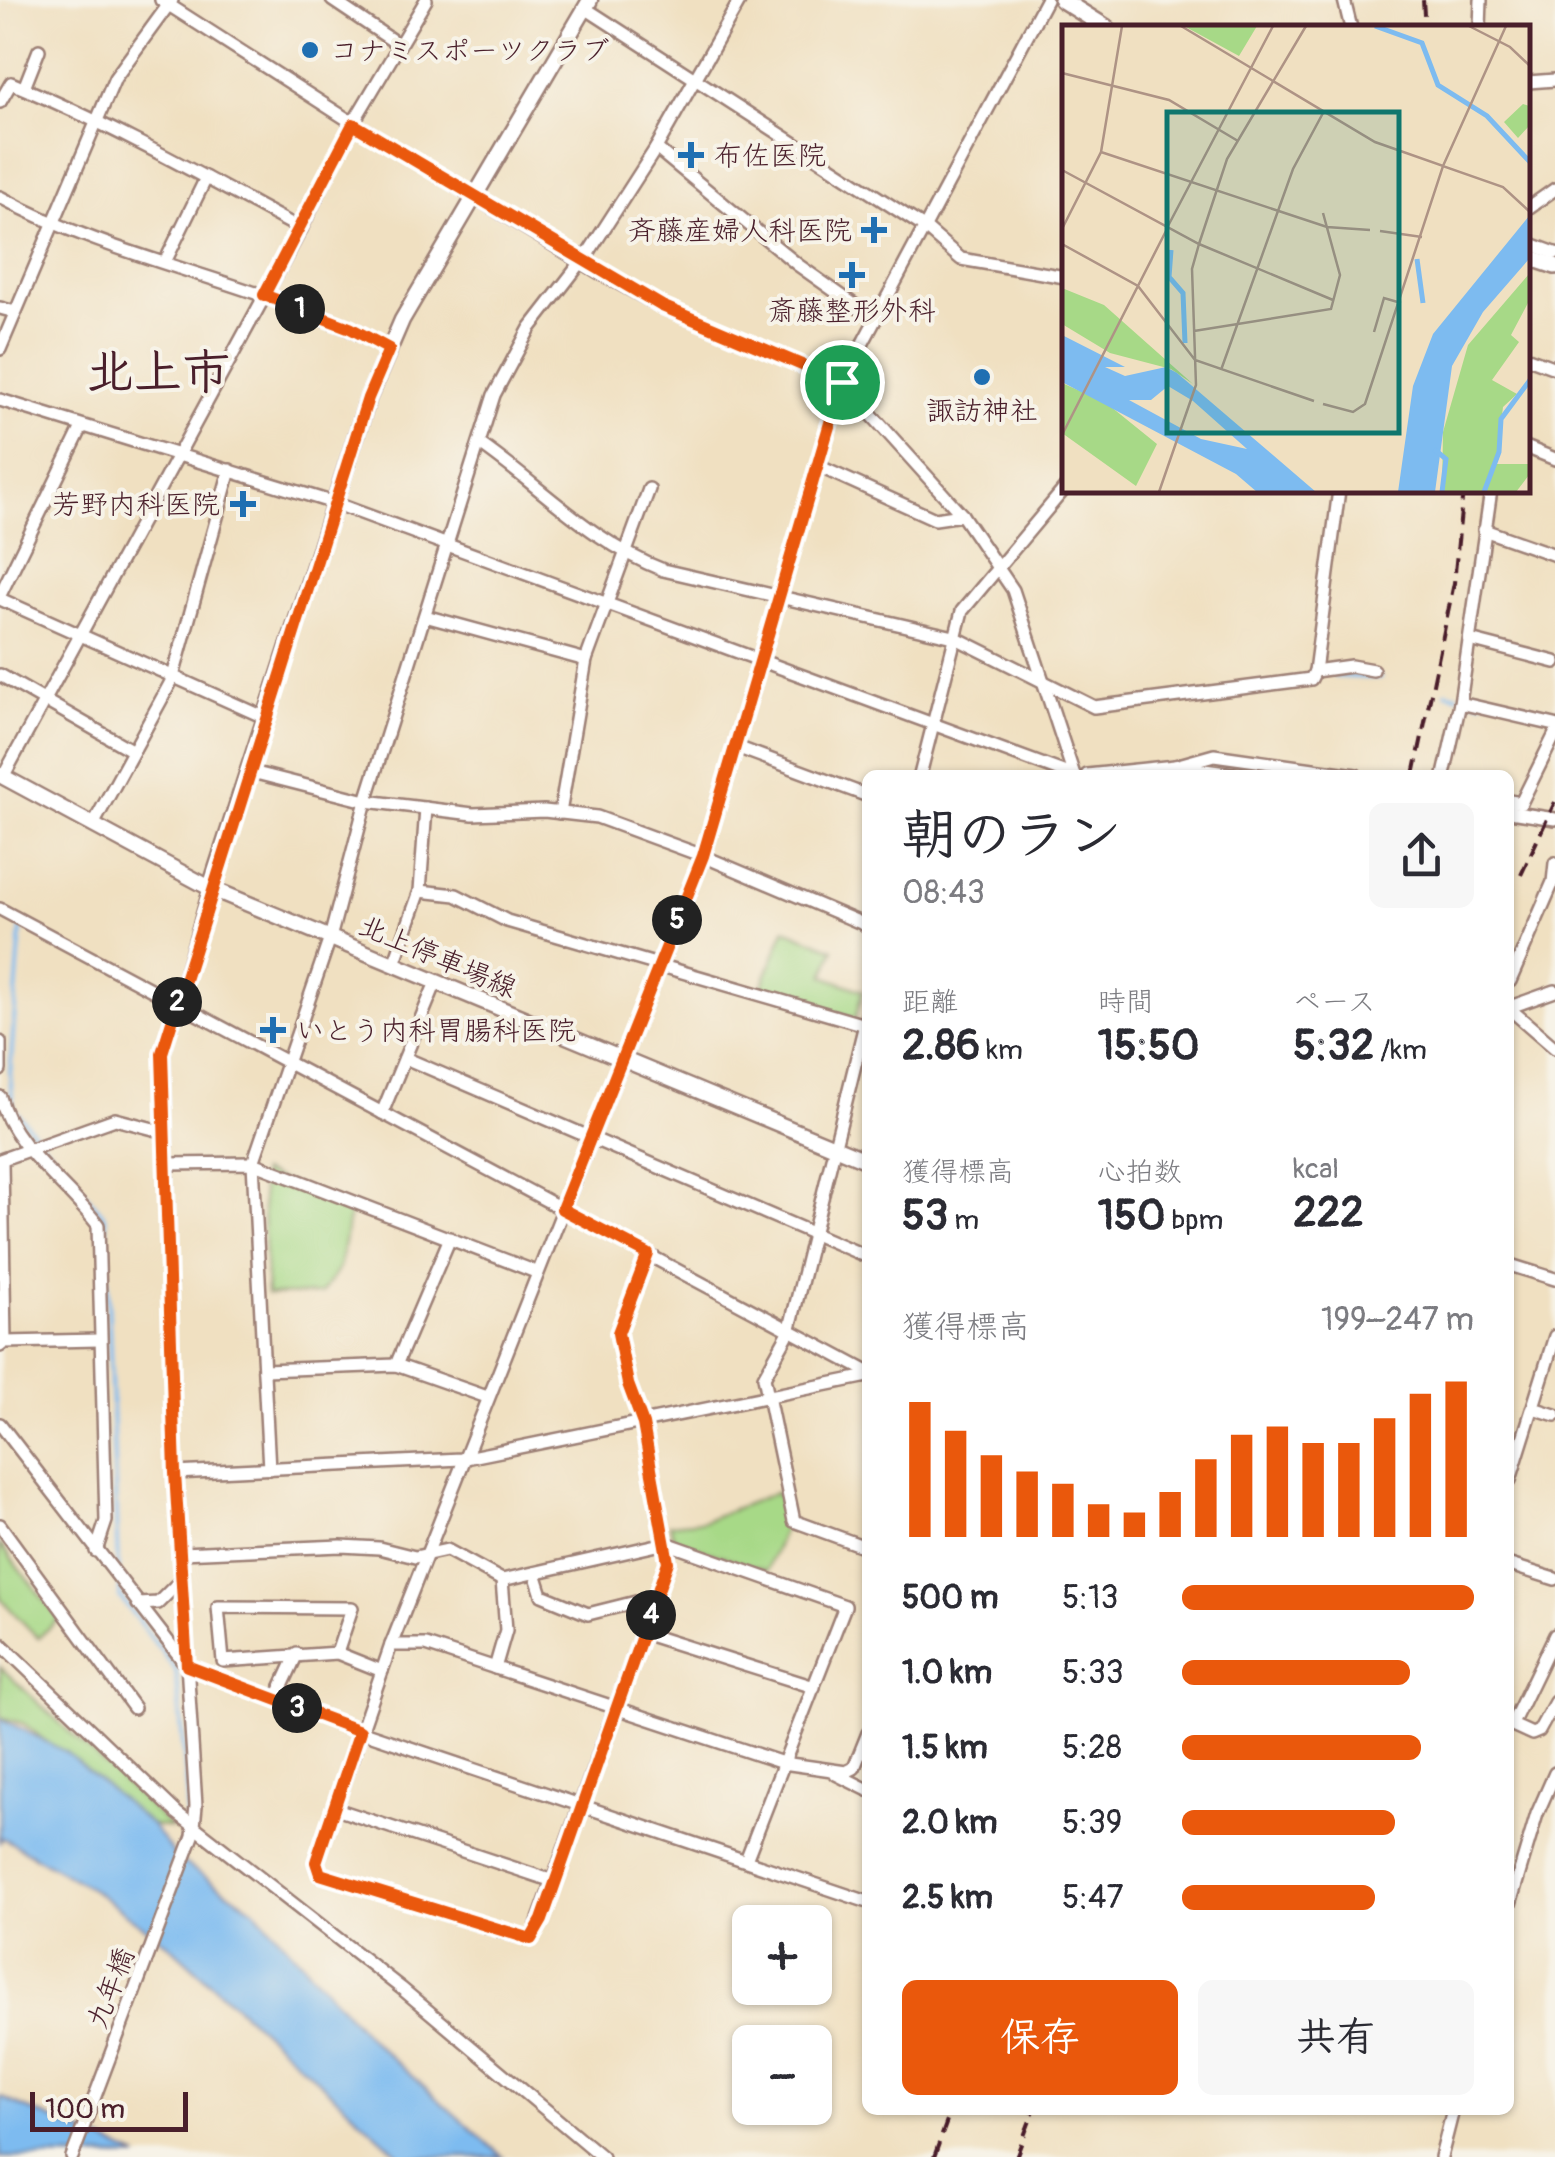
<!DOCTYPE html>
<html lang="ja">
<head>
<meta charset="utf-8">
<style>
  body { margin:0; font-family:Pangolin,"Klee One",sans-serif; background:#f7f7f7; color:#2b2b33; height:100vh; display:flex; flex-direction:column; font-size:38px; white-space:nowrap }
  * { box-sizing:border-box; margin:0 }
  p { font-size:32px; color:#7c7c81 }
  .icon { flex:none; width:55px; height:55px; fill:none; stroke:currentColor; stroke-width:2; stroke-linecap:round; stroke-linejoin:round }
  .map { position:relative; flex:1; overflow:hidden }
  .panel { position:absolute; left:862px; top:770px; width:652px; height:1345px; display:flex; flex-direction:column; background:#fff; border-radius:15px; box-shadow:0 2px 8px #0004 }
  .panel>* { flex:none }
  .tools { position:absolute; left:732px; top:1905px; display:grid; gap:20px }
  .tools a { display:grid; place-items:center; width:100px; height:100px; border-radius:15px; background:#fff; box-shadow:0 2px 8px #0004; font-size:50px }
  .scale { position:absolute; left:30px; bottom:25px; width:158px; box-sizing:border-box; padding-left:10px; border:5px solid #4a1f2b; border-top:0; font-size:28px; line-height:35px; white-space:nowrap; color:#4a1f2b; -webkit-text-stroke:8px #f7f3e8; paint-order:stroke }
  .pin { position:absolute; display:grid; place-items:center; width:85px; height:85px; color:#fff; margin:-42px; border:5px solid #fff; border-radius:50%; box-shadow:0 2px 10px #0007 }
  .km { position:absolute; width:50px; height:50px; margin:-25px; border-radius:50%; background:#222; color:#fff; font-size:28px; line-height:50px; text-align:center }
  .round { display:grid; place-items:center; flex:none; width:105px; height:105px; border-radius:15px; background:#f7f7f7 }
  .overview { display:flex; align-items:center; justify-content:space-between; height:170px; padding:0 40px }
  h1 { font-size:55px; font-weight:800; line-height:75px }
  .metrics { display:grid; grid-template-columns:repeat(3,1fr); gap:15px; height:170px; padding:10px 40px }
  .metrics div { display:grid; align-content:center }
  .metrics b { font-size:42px; font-weight:800 }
  .metrics small { font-size:28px; font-weight:400 }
  .metrics p { font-size:28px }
  .chart { height:280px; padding:20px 40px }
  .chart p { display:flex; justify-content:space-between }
  .chart svg { width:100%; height:180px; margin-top:10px; stroke:#ea580c; stroke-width:6 }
  .action { display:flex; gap:20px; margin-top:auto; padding:20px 40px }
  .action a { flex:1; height:115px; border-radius:15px; background:#ea580c; color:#fff; font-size:40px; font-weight:800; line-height:115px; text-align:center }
  .action a+a { background:#f7f7f7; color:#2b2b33 }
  ul { padding:0 40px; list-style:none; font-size:32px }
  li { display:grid; grid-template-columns:160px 120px 1fr; align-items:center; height:75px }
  li i { height:25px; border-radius:12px; background:#ea580c }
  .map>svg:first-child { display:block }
  .green { fill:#a7d987; stroke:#787c59; stroke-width:2.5 }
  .water { fill:#7dbbf0; stroke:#646d8e; stroke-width:2.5 }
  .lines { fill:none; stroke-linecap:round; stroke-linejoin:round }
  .stream { stroke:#7dbbf0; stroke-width:4 }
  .minor-casing { stroke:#9d8076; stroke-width:16 }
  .major-casing { stroke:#9d8076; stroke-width:19 }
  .highway-casing { stroke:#9d8076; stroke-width:20 }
  .minor { stroke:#fff; stroke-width:11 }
  .major { stroke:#fff; stroke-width:14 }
  .highway { stroke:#fff; stroke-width:15 }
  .rail { stroke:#4a1f2b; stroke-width:4; stroke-dasharray:15 8; stroke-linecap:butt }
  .route-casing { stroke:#fff; stroke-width:20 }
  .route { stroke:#ea580c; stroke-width:12 }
  .poi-dot { fill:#1f6fb2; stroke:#f7f3e8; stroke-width:4 }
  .labels { text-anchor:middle; stroke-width:8; stroke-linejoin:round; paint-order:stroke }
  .poi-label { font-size:28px; fill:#4a1f2b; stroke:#f7f3e8; text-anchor:start }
  .street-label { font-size:28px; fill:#4a1f2b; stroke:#f7f3e8 }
  .town-label { font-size:48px; font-weight:bold; fill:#4a1f2b; stroke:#f7f3e8 }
  .inset-river { fill:none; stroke:#7dbbf0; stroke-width:5 }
  .inset-road { fill:none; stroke:#ae9385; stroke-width:2.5 }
  .view { fill:#0f766e; fill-opacity:0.15; stroke:#0f766e; stroke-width:5 }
  .inset-edge { fill:none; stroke:#4a1f2b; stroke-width:5 }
</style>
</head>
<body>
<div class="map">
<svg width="1555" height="2157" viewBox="0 0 1555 2157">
  <rect width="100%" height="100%" fill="#f7f3e8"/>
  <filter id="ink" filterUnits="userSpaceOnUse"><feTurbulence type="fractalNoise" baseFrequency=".01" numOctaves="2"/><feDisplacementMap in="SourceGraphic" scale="20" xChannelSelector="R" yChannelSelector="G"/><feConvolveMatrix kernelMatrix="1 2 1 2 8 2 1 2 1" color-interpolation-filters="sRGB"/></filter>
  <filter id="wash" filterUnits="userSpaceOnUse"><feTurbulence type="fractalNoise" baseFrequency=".0048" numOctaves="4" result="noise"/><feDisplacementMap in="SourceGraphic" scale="40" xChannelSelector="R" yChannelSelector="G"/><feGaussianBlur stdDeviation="2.25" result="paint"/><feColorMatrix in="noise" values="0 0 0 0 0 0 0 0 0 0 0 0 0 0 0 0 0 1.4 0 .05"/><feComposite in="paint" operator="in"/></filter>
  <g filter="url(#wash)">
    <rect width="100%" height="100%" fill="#f0e0c1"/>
    <g class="green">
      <path d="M785 929 834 949 824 976 863 991 855 1019 761 990Z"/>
      <path d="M261 1172 351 1207 339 1268 321 1294 267 1295Z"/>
      <path d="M777 1492 786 1523 767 1571 674 1540 670 1524 703 1521Z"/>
      <path d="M0 1544 59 1619 38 1638 0 1598Z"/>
      <path d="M0 1667 172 1828 151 1825 24 1724 0 1717Z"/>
    </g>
    <g class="water">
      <path d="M0 1718 66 1752 151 1825 178 1859 255 1910 372 2041 503 2157H402L169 1945 96 1892 3 1838 0 1842Z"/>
      <path d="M0 2097 139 2157H0Z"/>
    </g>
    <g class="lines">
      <g class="stream">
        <path d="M1334 676 1380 678"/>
        <path d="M1446 692 1457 695"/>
        <path d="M1466 697 1481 701"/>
        <path d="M21 928 10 1074 13 1108 105 1217 118 1568"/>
        <path d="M120 1587V1597L176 1670 188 1795 186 1835 175 1861"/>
      </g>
    </g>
  </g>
  <g filter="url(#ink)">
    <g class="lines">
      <g class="minor-casing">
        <g id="minor">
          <path d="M161 0 353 123 598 272 662 307 842 382 962 515 1013 590 1074 775"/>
          <path d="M332 0 399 45"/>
          <path d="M1344 0 1351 28"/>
          <path d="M585 8 924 227 961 259 1065 277"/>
          <path d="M1480 28 1481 0"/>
          <path d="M1528 82 1555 80"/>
          <path d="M24 88 39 50"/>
          <path d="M0 102 11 83C112 125 206 178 301 229"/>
          <path d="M656 148 798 265 873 318"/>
          <path d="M0 197C123 264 266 282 389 349"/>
          <path d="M1528 208 1555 189"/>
          <path d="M1528 243 1555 253"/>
          <path d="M165 262 206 178"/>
          <path d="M0 308 15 312"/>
          <path d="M0 349 115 78 172 0"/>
          <path d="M1528 358 1555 368"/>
          <path d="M0 400 334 503 1071 775"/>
          <path d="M480 444C542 487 591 542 663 570L954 637 1094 707 1311 679 1315 671 1351 666 1373 670"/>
          <path d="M1528 448 1555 459"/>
          <path d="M818 466 935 519 962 515"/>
          <path d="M1484 530 1555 555"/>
          <path d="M0 595 82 427"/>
          <path d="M0 599 266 718"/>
          <path d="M425 616 586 660"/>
          <path d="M1470 640 1555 662"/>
          <path d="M1315 671 1339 490"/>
          <path d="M0 675 133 751"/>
          <path d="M1460 703 1555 725"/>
          <path d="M734 746 868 796"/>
          <path d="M1175 766 1214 755 1356 775"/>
          <path d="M248 771 366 801 473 814 544 811 597 817 703 856 868 926"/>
          <path d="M920 775 962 611 1065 488"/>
          <path d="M1087 775 1175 766 1241 775"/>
          <path d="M1444 775 1460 703 1491 490"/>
          <path d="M3 777 301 229 353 123 426 0"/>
          <path d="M1510 801 1521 803 1555 734"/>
          <path d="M1510 812 1555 819"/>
          <path d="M560 813 586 660 649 489"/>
          <path d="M94 823 172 680 230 470"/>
          <path d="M420 891 456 895 507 921 868 1026"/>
          <path d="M0 909 868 1372"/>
          <path d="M394 964 420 891 426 808"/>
          <path d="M1510 981 1553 882 1555 863"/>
          <path d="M1510 1007 1555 991"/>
          <path d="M1510 1009 1555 1048"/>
          <path d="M868 1012 789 1332 764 1377 794 1521 868 1548"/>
          <path d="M0 1042V1070"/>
          <path d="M405 1058 868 1257"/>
          <path d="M0 1097C12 1147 68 1185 98 1225L106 1521 96 1551"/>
          <path d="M382 1113 436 982"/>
          <path d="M0 1160 115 1119 165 1132"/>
          <path d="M2 1161 5 1342"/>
          <path d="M167 1164 253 1163 536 1272"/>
          <path d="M647 1255 618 1333 628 1384 643 1424 668 1562 533 1936H518L320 1874 316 1862 391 1645 703 856 842 382 1046 0"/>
          <path d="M1510 1265 1555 1279"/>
          <path d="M0 1346 5 1342 99 1340"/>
          <path d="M396 1365 450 1238"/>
          <path d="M264 1370 396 1365 487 1397"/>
          <path d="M1533 1408 1555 1415"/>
          <path d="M0 1424 187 1666 360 1731 868 1902"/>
          <path d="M269 1469 253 1163 330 938 366 801 494 395 530 328 589 252 656 148 740 0"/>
          <path d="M175 1473 461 1459 868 1376"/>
          <path d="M1510 1480 1555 1336"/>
          <path d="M0 1525 134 1708"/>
          <path d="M181 1553 341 1546 379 1548 415 1557 447 1550 502 1580 666 1543 845 1606 746 1860"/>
          <path d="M1510 1565 1555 1579"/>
          <path d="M535 1573 542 1595 588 1614 656 1597"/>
          <path d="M138 1604 158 1603 182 1579"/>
          <path d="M646 1634 814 1687"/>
          <path d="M0 1643 177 1813 401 1988 602 2157"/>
          <path d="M391 1645H426L783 1763 846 1772 854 1768 868 1733"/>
          <path d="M337 1653 352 1608 218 1607 223 1661 337 1653 382 1671"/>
          <path d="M495 1668 506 1630 502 1580"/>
          <path d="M276 1699 297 1654"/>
          <path d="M1510 1724 1532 1734 1539 1731 1555 1702"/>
          <path d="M1512 1724 1555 1635"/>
          <path d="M836 1774 868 1790"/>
          <path d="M333 1808 553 1881"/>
          <path d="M1510 1904 1537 1814 1555 1773"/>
          <path d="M72 2157 193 1836 196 1806 175 1473 163 1053 210 888"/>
          <path d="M1441 2157 1453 2110"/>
        </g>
      </g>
      <g class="major-casing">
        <g id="major">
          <path d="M0 775 210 888 868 1161"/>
          <path d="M210 888 368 399 402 320 590 0"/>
        </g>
      </g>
      <g class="highway-casing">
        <g id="highway">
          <path d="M1062 0 1107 28"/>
          <path d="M1528 257 1555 266"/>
        </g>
      </g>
      <use href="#minor" class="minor"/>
      <use href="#major" class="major"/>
      <use href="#highway" class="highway"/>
      <g class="rail">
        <path d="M1423 0 1425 28"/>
        <path d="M1414 775 1454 583 1463 490"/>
        <path d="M1521 875 1555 802"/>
        <path d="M934 2157 951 2110"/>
        <path d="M1016 2157 1034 2110"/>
      </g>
    </g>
  </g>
  <g class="lines" filter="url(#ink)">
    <g class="route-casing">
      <path id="route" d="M353 124 662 306 842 382 703 856 562 1209 648 1254 618 1333 628 1384 643 1424 668 1562 542 1920 531 1939 320 1874 316 1862 360 1731 187 1666 175 1473 162 1053 368 398 389 349 350 328 264 295Z"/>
    </g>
    <use href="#route" class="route"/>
  </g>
  <g class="poi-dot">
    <circle cx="310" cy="50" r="10"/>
    <path d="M686 140h10v10h10v10h-10v10h-10v-10h-10v-10h10z"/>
    <path d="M869 215h10v10h10v10h-10v10h-10v-10h-10v-10h10z"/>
    <path d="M847 260h10v10h10v10h-10v10h-10v-10h-10v-10h10z"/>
    <circle cx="982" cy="377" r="10"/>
    <path d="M238 489h10v10h10v10h-10v10h-10v-10h-10v-10h10z"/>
    <path d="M268 1015h10v10h10v10h-10v10h-10v-10h-10v-10h10z"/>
  </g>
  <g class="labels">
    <g class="poi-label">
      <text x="330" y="60">コナミスポーツクラブ</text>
      <text x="714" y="165">布佐医院</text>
      <text x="852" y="240" text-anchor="end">斉藤産婦人科医院</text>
      <text x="852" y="320" text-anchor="middle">斎藤整形外科</text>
      <text x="982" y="420" text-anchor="middle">諏訪神社</text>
      <text x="220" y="514" text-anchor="end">芳野内科医院</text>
      <text x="296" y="1040">いとう内科胃腸科医院</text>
    </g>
    <g class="street-label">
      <text transform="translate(438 956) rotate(23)" y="10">北上停車場線</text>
      <text transform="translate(110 1988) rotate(-69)" y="10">九年橋</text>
    </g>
    <g class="town-label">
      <text x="158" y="388">北上市</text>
    </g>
  </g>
  <g transform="translate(1062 25)">
    <rect width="468" height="468" fill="#f0e0c1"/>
    <path d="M122 1H195L177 31ZM461 79 467 81V101L456 113 442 97ZM467 249V276L449 310 457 317 430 355 455 369 441 382 434 439H467V450L454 467H380L381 407 406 320ZM0 263 42 280 131 359 109 344 48 328 0 299ZM0 358 43 377 95 419 74 461 0 408Z" fill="#a7d987"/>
    <path d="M467 191V234L421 287 390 341 373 467H336L351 361 371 309ZM0 310 63 342H43L63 351 104 342 115 348 254 467H195L174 449 0 357ZM106 361 131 376 185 424 139 414 67 375H89Z" fill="#7dbbf0" fill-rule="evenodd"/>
    <path class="inset-river" d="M313 1 360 18 376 60 425 91 468 137M109 225 107 252 121 268 123 318M355 234 361 278M372 424 384 434 380 467M422 467 437 427 439 394 468 355"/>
    <path class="inset-road" d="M119 1 313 117 381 141 444 1M407 1 448 22 468 41M0 48 107 75 176 116M39 127 265 202 308 205M0 145 137 219 271 275M106 201 211 1M0 204 39 127 60 1M318 206 360 212M0 219 76 261 133 335 252 376M137 219 165 134 244 1M132 306 269 284 278 250 261 188M312 307 322 273 339 278M159 345 231 144 261 88M261 379 291 387 303 379 381 141 441 162 468 187M0 410 106 202M97 467 134 360 130 244 137 219"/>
    <path class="view" d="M105 87H337V408H105Z"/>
    <rect width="468" height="468" class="inset-edge"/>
  </g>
</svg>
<div class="tools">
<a>+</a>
<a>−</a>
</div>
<div class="scale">100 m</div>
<div class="pin" style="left:842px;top:382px;background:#1e9e55"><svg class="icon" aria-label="arrive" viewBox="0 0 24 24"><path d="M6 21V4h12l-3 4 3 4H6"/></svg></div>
<b class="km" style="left:300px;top:309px">1</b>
<b class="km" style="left:177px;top:1002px">2</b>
<b class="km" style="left:297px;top:1708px">3</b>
<b class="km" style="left:651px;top:1615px">4</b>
<b class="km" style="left:677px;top:920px">5</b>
<section class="panel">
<div class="overview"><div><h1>朝のラン</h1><p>08:43</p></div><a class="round"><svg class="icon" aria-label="share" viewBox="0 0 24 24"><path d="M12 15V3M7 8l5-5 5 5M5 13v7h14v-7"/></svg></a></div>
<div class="metrics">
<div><p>距離</p><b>2.86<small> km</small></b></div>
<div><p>時間</p><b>15:50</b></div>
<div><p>ペース</p><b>5:32<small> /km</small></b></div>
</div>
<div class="metrics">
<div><p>獲得標高</p><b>53<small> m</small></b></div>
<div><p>心拍数</p><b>150<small> bpm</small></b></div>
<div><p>kcal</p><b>222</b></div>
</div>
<div class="chart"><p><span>獲得標高</span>199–247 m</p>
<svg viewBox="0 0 160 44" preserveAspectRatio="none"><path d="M5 44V11M15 44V18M25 44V24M35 44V28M45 44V31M55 44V36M65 44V38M75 44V33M85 44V25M95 44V19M105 44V17M115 44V21M125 44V21M135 44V15M145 44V9M155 44V6"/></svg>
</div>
<ul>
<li><b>500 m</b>5:13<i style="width:100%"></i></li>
<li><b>1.0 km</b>5:33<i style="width:78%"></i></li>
<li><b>1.5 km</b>5:28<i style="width:82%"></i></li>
<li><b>2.0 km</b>5:39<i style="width:73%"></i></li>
<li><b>2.5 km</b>5:47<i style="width:66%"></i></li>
</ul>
<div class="action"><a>保存</a><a>共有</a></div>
</section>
</div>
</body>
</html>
